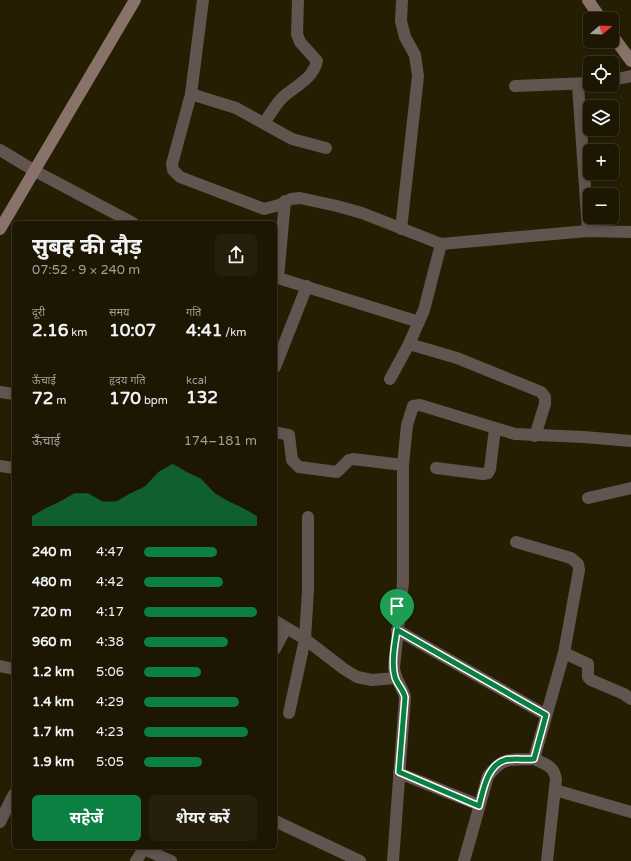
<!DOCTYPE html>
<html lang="hi">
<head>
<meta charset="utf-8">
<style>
  body { margin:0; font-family:"Varela Round","Noto Sans Devanagari",sans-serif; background:#251f0c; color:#f1f3f6; height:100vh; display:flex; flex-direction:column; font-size:15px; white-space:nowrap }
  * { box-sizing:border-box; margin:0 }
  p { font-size:13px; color:#a09f99 }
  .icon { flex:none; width:22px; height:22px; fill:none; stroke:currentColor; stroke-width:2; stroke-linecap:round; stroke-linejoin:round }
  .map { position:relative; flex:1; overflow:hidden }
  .side { position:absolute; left:12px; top:221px; width:265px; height:628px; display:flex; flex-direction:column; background:#1c1602; border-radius:6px; box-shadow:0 2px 6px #0003,0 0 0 1px #3a3524 }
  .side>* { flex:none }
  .needle { width:26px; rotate:71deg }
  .controls { position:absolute; left:583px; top:12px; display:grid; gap:8px }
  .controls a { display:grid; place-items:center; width:36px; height:36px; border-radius:6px; background:#1c1602; box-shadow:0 2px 6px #0003,0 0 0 1px #3a3524; font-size:20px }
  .pin { position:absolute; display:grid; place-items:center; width:34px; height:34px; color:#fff; margin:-41px -17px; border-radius:50% 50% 50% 0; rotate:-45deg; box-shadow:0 0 4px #0007 }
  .pin .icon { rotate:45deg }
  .round { display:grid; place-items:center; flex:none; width:42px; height:42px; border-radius:6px; background:#251f0c }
  .overview { display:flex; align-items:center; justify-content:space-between; height:68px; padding:0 20px }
  h1 { font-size:22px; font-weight:700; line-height:30px }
  .metrics { display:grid; grid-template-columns:repeat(3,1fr); gap:6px; height:68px; padding:4px 20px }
  .metrics div { display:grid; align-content:center }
  .metrics b { font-size:17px; font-weight:700 }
  .metrics small { font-size:11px; font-weight:400 }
  .metrics p { font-size:11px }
  .chart { height:112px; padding:8px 20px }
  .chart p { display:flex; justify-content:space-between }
  .chart svg { width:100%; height:72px; margin-top:4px; fill:#0b8043; opacity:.7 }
  .cta { display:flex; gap:8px; margin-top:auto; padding:8px 20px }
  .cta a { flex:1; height:46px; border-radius:6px; background:#0b8043; color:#fff; font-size:16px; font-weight:700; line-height:46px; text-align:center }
  .cta a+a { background:#251f0c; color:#f1f3f6 }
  ul { padding:0 20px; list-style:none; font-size:13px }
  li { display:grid; grid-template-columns:64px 48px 1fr; align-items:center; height:30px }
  li i { height:10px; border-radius:5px; background:#0b8043 }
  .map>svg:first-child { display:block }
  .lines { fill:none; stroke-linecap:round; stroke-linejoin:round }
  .street { stroke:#62544f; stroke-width:12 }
  .secondary { stroke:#88726a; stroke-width:12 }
  .route-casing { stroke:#fff; stroke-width:8 }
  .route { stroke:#0b8043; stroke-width:5 }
</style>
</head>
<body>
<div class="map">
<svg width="631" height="861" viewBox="0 0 631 861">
  <rect width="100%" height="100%" fill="#251e03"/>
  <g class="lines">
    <g class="street">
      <path d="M203 0 191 94 172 164 173 170 180 177 264 209 279 205 291 199 300 198 337 206 362 213 441 244 588 231 631 232"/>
      <path d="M612 80 631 76"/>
      <path d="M578 85 588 231"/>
      <path d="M515 86 590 83"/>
      <path d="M191 94 236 108 292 139 326 148"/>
      <path d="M264 123C270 115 275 105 283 97 295 86 313 79 317 61L300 42 297 34 298 0"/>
      <path d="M0 150 35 171 133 223"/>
      <path d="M401 229 418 76 415 55 405 37 401 21 402 0"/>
      <path d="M275 277 419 322"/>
      <path d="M278 277 285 201"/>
      <path d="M409 344 457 358 541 392 545 397V404L535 436"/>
      <path d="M275 367 307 286"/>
      <path d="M390 379 409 344 424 310 441 244"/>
      <path d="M0 392 14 394"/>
      <path d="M275 432 289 435 292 460 299 467 337 472 349 460 353 459 403 465"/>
      <path d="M0 466 14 468"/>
      <path d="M436 468 483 474 488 473 490 469 495 429"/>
      <path d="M588 498 631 488"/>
      <path d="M275 621 305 639 344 669 357 677 372 680 395 678"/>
      <path d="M397 630 546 715"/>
      <path d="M275 649 286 628"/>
      <path d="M564 653 588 664V677L591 680 624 694 631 699"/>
      <path d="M0 666 14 669"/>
      <path d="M289 713 305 639 308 590V517"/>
      <path d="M534 759C545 764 554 766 556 779L547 861"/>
      <path d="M399 773 479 805"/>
      <path d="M555 790 631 812"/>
      <path d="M275 821 360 861"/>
      <path d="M0 822 14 794"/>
      <path d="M144 849 171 861"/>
      <path d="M136 861 145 847"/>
      <path d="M393 861 405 697C402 686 395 679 394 668L403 582V465L407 425 413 406 420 405 515 434 584 437 631 441"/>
      <path d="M464 861 488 776C504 756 510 760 534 759L564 653 579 570 578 564 571 558 516 542"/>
    </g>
    <g class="secondary">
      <path d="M588 0 601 19"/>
      <path d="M612 35 631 61"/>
      <path d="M0 229 135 0"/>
    </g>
  </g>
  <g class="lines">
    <g class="route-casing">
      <path id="route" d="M397 630 546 715 534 759C525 760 513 758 505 760 487 765 483 791 479 806L399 772 405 697C403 689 397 684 395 677 391 663 395 644 397 630Z"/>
    </g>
    <use href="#route" class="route"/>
  </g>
</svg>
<div class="controls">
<a><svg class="needle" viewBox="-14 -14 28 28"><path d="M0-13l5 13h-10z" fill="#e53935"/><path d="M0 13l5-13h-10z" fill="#a09f99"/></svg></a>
<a><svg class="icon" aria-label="locate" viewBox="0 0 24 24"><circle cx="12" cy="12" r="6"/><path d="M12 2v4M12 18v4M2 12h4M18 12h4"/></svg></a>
<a><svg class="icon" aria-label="layers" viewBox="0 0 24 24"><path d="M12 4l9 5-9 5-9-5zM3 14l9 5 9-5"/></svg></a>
<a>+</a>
<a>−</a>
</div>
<div class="pin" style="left:397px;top:630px;background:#1e9e55"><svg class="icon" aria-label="arrive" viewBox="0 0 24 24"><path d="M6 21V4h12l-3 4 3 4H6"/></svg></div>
<section class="side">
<div class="overview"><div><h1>सुबह की दौड़</h1><p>07:52 · 9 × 240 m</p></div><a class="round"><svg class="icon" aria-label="share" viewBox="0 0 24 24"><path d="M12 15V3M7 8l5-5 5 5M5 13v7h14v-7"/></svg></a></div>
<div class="metrics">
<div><p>दूरी</p><b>2.16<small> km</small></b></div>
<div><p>समय</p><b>10:07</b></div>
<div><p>गति</p><b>4:41<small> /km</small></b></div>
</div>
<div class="metrics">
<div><p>ऊँचाई</p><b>72<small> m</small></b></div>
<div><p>हृदय गति</p><b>170<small> bpm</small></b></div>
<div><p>kcal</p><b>132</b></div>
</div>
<div class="chart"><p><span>ऊँचाई</span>174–181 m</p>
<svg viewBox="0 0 160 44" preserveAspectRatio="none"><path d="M0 44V38L10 33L20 29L30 24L40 24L50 29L60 29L70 24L80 20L90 11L100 6L110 11L120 15L130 24L140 29L150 33L160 38V44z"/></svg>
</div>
<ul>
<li><b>240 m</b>4:47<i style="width:65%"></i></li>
<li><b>480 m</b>4:42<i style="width:70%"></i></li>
<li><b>720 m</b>4:17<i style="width:100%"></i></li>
<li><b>960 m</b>4:38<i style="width:74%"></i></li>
<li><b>1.2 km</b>5:06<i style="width:50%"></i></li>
<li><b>1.4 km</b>4:29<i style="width:84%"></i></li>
<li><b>1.7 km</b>4:23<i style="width:92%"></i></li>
<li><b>1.9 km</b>5:05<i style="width:51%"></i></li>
</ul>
<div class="cta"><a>सहेजें</a><a>शेयर करें</a></div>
</section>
</div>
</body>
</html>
